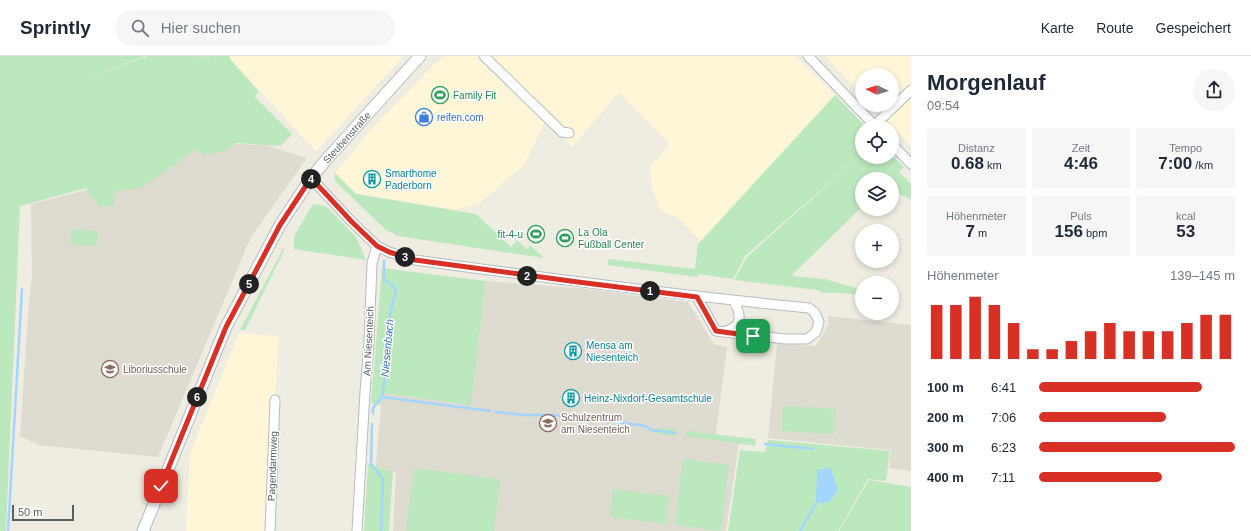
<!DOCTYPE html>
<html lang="de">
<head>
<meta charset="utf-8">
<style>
  body { margin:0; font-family:Arial,sans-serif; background:#f6f6f7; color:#1f2937; height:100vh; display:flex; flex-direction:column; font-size:15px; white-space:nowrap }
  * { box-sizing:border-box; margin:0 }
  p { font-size:13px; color:#747a83 }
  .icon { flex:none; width:22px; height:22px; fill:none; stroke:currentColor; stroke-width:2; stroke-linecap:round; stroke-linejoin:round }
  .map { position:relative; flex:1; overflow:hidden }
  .details { display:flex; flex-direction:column; background:#fff; width:340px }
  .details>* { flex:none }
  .needle { width:26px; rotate:275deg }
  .buttons { position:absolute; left:855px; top:12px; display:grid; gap:8px }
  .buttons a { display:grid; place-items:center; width:44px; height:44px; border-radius:50%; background:#fff; box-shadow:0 2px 6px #0003; font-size:20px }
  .scale { position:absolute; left:12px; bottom:10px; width:62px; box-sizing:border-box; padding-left:4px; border:2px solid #5a5f64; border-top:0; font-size:11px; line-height:14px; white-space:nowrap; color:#5a5f64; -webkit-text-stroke:3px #fff; paint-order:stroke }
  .pin { position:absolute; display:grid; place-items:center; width:34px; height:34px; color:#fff; margin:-17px; border-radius:8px; box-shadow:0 2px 6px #0006 }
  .km { position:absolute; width:20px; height:20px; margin:-10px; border-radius:50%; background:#222; color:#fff; font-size:11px; line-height:20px; text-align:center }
  .round { display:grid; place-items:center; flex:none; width:42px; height:42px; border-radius:21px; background:#f6f6f7 }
  .head { display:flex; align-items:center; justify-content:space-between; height:68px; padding:0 16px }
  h1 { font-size:22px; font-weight:600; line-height:30px }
  .metrics { display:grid; grid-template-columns:repeat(3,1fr); gap:6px; height:68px; padding:4px 16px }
  .metrics div { display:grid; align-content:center; border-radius:4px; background:#f6f6f7; text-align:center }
  .metrics b { font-size:17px; font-weight:600 }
  .metrics small { font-size:11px; font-weight:400 }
  .metrics p { font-size:11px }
  .chart { height:112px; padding:8px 16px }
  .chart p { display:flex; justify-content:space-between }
  .chart svg { width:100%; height:72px; margin-top:4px; stroke:#d93025; stroke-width:6 }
  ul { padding:0 16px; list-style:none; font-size:13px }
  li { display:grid; grid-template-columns:64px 48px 1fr; align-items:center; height:30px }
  li i { height:10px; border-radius:5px; background:#d93025 }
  header { display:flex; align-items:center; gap:24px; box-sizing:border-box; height:56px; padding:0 20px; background:#fff; border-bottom:1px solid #e0e1e3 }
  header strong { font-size:19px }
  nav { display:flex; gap:22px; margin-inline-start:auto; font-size:14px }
  .search { width:280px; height:36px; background:#f6f6f7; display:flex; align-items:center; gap:10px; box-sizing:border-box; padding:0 14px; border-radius:22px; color:#747a83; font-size:15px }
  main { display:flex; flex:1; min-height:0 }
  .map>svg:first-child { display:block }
  .commercial { fill:#fff6d7 }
  .education { fill:#dedbd1 }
  .green { fill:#bce8bd }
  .water { fill:#a2d6ff }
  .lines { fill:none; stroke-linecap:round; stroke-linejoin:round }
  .stream { stroke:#a2d6ff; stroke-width:2.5 }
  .minor-casing { stroke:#b7bbc0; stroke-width:11 }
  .tertiary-casing { stroke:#b7bbc0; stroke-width:13 }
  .minor { stroke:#fff; stroke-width:9 }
  .tertiary { stroke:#fff; stroke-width:11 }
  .route-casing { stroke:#fff; stroke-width:8 }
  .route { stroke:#d93025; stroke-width:5 }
  .labels { text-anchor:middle; stroke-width:3; stroke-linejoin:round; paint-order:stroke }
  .leisure-label { font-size:10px; fill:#27864d; stroke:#fff; text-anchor:start }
  .shop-label { font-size:10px; fill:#366cbe; stroke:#fff; text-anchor:start }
  .street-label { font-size:10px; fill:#5a5f64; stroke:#fff }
  .culture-label { font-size:10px; fill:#0d838f; stroke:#fff; text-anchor:start }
  .education-label { font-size:10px; fill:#785e54; stroke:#fff; text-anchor:start }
  .water-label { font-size:11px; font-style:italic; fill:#3776b9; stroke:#fff }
</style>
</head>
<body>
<header>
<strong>Sprintly</strong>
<div class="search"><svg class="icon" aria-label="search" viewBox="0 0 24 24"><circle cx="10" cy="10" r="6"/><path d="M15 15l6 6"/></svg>Hier suchen</div>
<nav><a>Karte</a><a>Route</a><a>Gespeichert</a></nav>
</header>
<main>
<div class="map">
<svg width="911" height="475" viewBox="0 0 911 475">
  <rect width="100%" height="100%" fill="#efece2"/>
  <g class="commercial">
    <path d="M229 0H404L316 95 231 4Z"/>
    <path d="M443 0H796L835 39 701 185 677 161 661 155 652 132 650 111 670 88 619 36 572 91 546 64 524 109 481 146 456 154 356 137 335 117 376 68Z"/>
    <path d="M825 0H911V90L872 49H892V19H862V39Z"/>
    <path d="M239 277 279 280 267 475H186L190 397Z"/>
  </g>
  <g class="education">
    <path d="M236 88 265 89 307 102 251 181 158 401 39 389 20 380 29 245 32 220 31 148 145 119 189 93 216 89Z"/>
    <path d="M486 225 578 232 688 246 714 288 727 291 715 384 739 387 726 475H393L396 416 376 410 382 337 471 348Z"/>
    <path d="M828 260 911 269V415L889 412 891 394 768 382 777 288 816 290 828 270Z"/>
  </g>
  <g class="green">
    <path d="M0 0H145L84 23 148 0H197L210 3V2L198 0H229L231 4 259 36 254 40 292 78 280 90 237 87 225 95 203 99 196 93 156 122 140 132 116 135 113 150H98L86 132 20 150 6 475H0Z"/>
    <path d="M835 39 866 71H862V98L745 200 733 223 698 218 697 221 608 209V203L695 213 698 187H700L701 185Z"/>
    <path d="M862 98V101H892V99L904 111 899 116 911 128V143L892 135V123H862V151L791 220 825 223 862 234V240L845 237H823L817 234 734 224 747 201Z"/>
    <path d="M335 117 356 138 476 158 511 191 517 184 527 193 530 189 544 202 398 180 386 174 335 125Z"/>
    <path d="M313 148 326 150 356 181 366 204 294 193V180Z"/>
    <path d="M72 173 98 175 96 190 70 188Z"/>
    <path d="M284 191V195L245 274H240Z"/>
    <path d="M382 212 486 225 471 349 383 337 381 349 371 347Z"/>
    <path d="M783 350 836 353 834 378 782 375Z"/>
    <path d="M657 372 676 374 675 380 657 378Z"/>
    <path d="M686 375 756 383 755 390 685 380Z"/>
    <path d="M768 384 890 395 886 425 868 423 838 475H728L740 394 765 396Z"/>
    <path d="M683 403 729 409 721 475 675 469Z"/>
    <path d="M368 408 393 415 389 475H364Z"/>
    <path d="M414 412 500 423 494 475H406Z"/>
    <path d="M869 424 911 431V475H839Z"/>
    <path d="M613 433 669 440 666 468 610 461Z"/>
  </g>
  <path class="water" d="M831 412 838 434 829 447 816 446 817 414Z"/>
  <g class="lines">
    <g class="stream">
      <path d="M382 341 490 355"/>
      <path d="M496 356 524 359H552L596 363 646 370 651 374 675 377"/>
      <path d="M373 357V352L382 341 388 300 389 264 396 233 384 223V205"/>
      <path d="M372 368 371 408 383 423 381 475"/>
      <path d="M765 388 813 393"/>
      <path d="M8 475 22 233"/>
      <path d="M800 475 818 444"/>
    </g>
    <g class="minor-casing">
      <g id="minor">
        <path d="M484 0 562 76 569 77"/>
        <path d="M808 0 876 71"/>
        <path d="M875 69 911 34"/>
        <path d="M892 88 911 108"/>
        <path d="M311 122 352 166 377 190 389 196 415 204C546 222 677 239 809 252L815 257 819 266 816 276 807 283H785L716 275 697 241"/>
        <path d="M723 276C743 270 742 261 734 245"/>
        <path d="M270 475 275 344"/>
        <path d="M357 475 365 336 369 286 372 207 377 190"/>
      </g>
    </g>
    <g class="tertiary-casing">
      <g id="tertiary">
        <path id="s1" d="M143 475 226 271 280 169 311 122 325 105 420 0"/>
      </g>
    </g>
    <use href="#minor" class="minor"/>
    <use href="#tertiary" class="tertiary"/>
  </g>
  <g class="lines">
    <g class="route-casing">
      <path id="route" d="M161 430 226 271 280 169 311 122 352 166 377 190 389 196 415 204 578 226 697 241 716 275 753 280"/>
    </g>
    <use href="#route" class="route"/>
  </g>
  <defs>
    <g id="stadium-ring" transform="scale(0.9)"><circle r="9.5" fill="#fff" stroke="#2e9e5b" stroke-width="1.5"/><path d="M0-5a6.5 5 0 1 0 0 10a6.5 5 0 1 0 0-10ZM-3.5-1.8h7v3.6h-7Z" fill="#2e9e5b"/></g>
    <g id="shop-ring" transform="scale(0.9)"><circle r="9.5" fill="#fff" stroke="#3f7fe0" stroke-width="1.5"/><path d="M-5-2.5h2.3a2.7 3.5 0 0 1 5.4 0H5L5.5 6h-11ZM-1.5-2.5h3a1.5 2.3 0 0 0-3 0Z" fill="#3f7fe0"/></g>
    <g id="building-ring" transform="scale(0.9)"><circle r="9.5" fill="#fff" stroke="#0f9aa8" stroke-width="1.5"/><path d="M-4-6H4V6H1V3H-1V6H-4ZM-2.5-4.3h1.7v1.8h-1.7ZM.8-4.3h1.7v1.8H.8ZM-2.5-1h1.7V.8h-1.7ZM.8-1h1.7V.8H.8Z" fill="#0f9aa8"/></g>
    <g id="school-ring" transform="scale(0.9)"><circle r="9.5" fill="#fff" stroke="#8d6e63" stroke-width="1.5"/><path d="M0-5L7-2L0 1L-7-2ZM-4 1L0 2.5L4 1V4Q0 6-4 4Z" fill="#8d6e63"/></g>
  </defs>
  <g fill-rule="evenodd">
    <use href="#stadium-ring" x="440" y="39"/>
    <use href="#shop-ring" x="424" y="61"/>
    <use href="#building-ring" x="372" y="123"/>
    <use href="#stadium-ring" x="536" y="178"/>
    <use href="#stadium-ring" x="565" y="182"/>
    <use href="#building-ring" x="573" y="295"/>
    <use href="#school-ring" x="110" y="313"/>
    <use href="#building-ring" x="571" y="342"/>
    <use href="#school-ring" x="548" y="367"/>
  </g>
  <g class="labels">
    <g class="leisure-label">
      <text x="453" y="43">Family Fit</text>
      <text x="578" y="180">La Ola<tspan x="578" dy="12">Fußball Center</tspan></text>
      <text x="523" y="182" text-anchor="end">fit-4-u</text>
    </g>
    <g class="shop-label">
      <text x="437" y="65">reifen.com</text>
    </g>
    <g class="street-label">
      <text dy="4" stroke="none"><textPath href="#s1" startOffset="446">Steubenstraße</textPath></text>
      <text transform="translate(368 285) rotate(-87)" y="4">Am Niesenteich</text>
      <text transform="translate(272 410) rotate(-88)" y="4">Pagendarmweg</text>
    </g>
    <g class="culture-label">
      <text x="385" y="121">Smarthome<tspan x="385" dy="12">Paderborn</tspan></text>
      <text x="586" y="293">Mensa am<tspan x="586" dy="12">Niesenteich</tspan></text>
      <text x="584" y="346">Heinz-Nixdorf-Gesamtschule</text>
    </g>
    <g class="education-label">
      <text x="123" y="317">Liboriusschule</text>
      <text x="561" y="365">Schulzentrum<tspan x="561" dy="12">am Niesenteich</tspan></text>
    </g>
    <g class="water-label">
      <text transform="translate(387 292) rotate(-85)" y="4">Niesenbach</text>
    </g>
  </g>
</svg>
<div class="buttons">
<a><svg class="needle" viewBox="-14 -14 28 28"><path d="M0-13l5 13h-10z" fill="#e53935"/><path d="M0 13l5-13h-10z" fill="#747a83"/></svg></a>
<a><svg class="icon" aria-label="locate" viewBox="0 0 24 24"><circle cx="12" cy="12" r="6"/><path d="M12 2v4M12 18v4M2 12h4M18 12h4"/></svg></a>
<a><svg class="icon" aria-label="layers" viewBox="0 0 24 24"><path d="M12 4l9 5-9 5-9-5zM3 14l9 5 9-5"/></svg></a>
<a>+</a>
<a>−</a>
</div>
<div class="scale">50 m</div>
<div class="pin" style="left:753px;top:280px;background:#1e9e55"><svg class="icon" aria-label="arrive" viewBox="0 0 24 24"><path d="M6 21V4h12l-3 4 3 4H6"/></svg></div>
<div class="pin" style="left:161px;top:430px;background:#d93025"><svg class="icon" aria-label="check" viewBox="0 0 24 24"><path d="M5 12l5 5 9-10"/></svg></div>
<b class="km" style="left:650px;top:235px">1</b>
<b class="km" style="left:527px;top:220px">2</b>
<b class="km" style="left:405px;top:201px">3</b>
<b class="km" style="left:311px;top:123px">4</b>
<b class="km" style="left:249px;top:228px">5</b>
<b class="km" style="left:197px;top:341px">6</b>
</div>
<section class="details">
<div class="head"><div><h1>Morgenlauf</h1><p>09:54</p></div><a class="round"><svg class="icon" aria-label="share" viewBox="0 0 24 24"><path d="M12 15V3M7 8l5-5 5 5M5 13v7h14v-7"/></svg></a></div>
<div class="metrics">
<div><p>Distanz</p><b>0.68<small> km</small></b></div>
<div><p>Zeit</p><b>4:46</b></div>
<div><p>Tempo</p><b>7:00<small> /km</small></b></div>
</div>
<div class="metrics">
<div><p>Höhenmeter</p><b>7<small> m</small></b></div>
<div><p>Puls</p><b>156<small> bpm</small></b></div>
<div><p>kcal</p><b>53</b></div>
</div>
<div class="chart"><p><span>Höhenmeter</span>139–145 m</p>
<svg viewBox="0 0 160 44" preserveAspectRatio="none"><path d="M5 44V11M15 44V11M25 44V6M35 44V11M45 44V22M55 44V38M65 44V38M75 44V33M85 44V27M95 44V22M105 44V27M115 44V27M125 44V27M135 44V22M145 44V17M155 44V17"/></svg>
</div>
<ul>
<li><b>100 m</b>6:41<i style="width:83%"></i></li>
<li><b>200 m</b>7:06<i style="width:65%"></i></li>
<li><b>300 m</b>6:23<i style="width:100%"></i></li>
<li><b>400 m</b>7:11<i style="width:63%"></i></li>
</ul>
</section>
</main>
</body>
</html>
